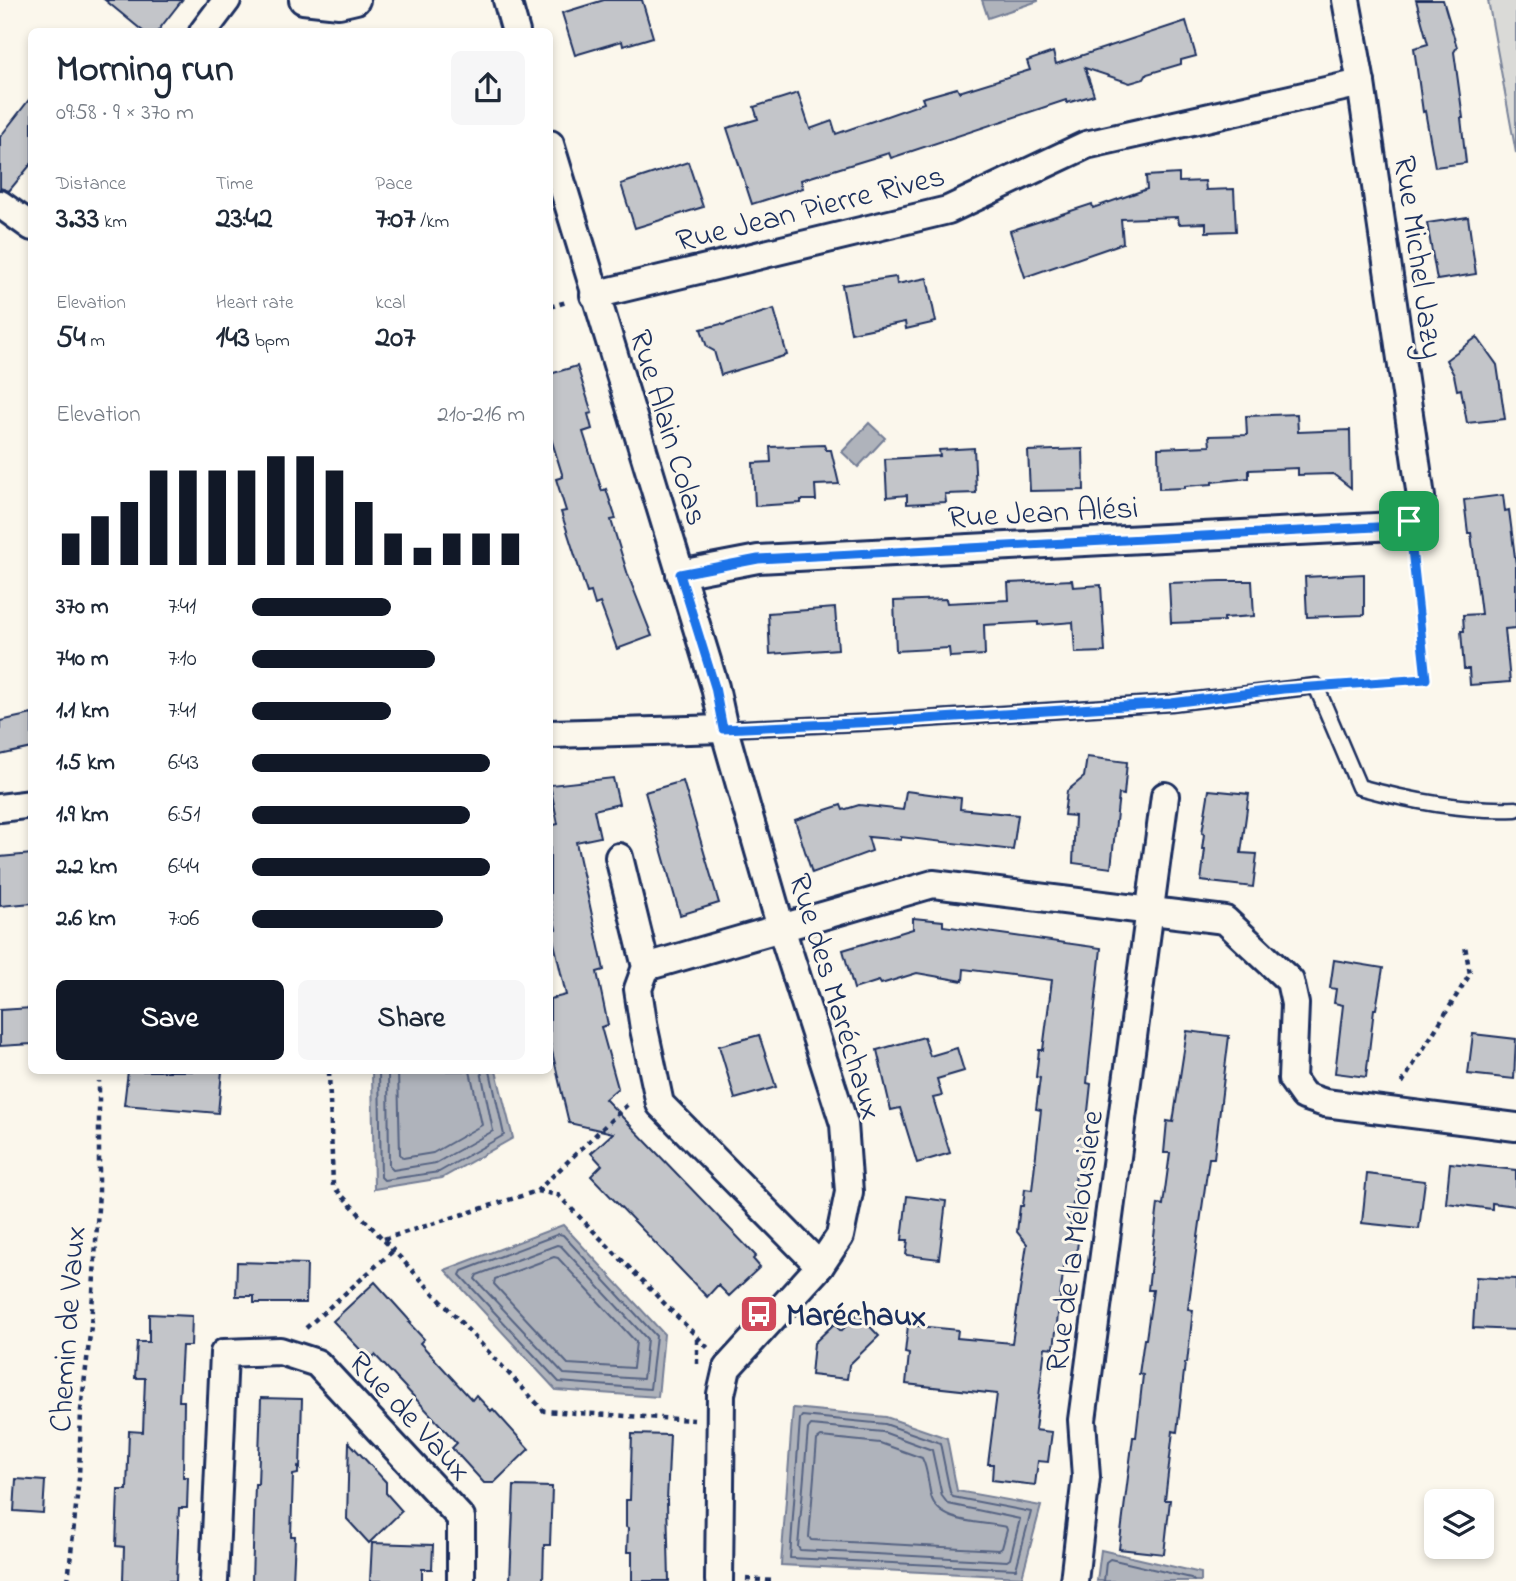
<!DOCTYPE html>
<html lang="en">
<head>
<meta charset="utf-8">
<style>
  body { margin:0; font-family:"Indie Flower",sans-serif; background:#f6f6f7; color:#1f2937; height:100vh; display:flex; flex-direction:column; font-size:26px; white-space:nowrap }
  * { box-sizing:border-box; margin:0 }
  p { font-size:23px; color:#747a83 }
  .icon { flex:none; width:38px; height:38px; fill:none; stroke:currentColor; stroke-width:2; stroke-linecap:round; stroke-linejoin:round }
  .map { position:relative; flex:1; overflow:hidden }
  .details { position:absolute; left:28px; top:28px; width:525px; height:1046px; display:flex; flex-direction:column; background:#fff; border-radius:10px; box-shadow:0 4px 10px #0003 }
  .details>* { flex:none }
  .buttons { position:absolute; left:1424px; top:1489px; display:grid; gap:14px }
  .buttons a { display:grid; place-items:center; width:70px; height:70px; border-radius:10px; background:#fff; box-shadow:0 4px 10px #0003; font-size:35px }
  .pin { position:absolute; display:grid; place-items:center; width:60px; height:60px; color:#fff; margin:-30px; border-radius:14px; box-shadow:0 4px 10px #0006 }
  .round { display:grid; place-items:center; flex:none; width:74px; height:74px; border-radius:10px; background:#f6f6f7 }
  .overview { display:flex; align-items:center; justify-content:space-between; height:119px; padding:0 28px }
  h1 { font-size:38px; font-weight:700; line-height:52px }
  .metrics { display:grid; grid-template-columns:repeat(3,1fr); gap:10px; height:119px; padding:7px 28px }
  .metrics div { display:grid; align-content:center }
  .metrics b { font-size:30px; font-weight:700 }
  .metrics small { font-size:19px; font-weight:400 }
  .metrics p { font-size:19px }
  .chart { height:196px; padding:14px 28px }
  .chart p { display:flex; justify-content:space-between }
  .chart svg { width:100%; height:126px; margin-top:7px; stroke:#111827; stroke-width:6 }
  .cta { display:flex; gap:14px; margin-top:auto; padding:14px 28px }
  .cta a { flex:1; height:80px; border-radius:10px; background:#111827; color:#fff; font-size:28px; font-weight:700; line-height:80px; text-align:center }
  .cta a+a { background:#f6f6f7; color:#1f2937 }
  ul { padding:0 28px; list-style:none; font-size:23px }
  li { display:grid; grid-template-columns:112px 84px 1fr; align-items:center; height:52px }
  li i { height:18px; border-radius:9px; background:#111827 }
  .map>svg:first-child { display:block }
  .green { fill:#dadad7; stroke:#7a849a; stroke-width:2 }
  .water { fill:#afb3bb; stroke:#747e96; stroke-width:2 }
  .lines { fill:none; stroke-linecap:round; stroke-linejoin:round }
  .shore { stroke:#566483; stroke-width:2 }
  .building { fill:#c3c5c9; stroke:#1b2f5e; stroke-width:2 }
  .lane-casing { stroke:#1b2f5e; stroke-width:19 }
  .street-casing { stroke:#1b2f5e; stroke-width:32 }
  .path { stroke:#1b2f5e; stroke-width:4.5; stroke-dasharray:5 5; stroke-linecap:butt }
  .lane { stroke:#fbf7ec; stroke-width:14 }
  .street { stroke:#fbf7ec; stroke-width:26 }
  .route-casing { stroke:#fff; stroke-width:14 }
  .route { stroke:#1a73e8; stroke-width:9 }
  .labels { text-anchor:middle; stroke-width:6; stroke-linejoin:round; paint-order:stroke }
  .street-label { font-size:32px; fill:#1b2f5e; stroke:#fbf7ec }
  .poi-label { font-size:32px; font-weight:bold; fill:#1b2f5e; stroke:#fbf7ec; text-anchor:start }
</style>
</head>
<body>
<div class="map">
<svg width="1516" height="1581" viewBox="0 0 1516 1581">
  <rect width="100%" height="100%" fill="#fbf7ec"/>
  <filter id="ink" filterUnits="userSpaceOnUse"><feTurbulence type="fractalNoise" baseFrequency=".0143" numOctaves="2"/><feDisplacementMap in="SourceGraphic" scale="14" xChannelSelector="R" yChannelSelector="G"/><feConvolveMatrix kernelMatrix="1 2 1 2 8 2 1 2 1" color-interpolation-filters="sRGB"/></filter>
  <g filter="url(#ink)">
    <path class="green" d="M1488 0H1516V153Z"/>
    <g class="water">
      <path d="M982 0H1038V1L988 18Z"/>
      <path d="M869 423 885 438 858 467 842 452Z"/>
      <path d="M372 1071H496L513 1138 442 1178 374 1189Z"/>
      <path d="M563 1225 664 1334 658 1397 556 1390 445 1270Z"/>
      <path d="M793 1408 886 1417 947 1438 957 1491 1041 1506 1022 1577 781 1565Z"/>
      <path d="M1101 1550 1201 1573V1581H1097Z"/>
    </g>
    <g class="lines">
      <g class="shore">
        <path d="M379 1071 381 1177 384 1180 439 1172 504 1135 490 1071"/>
        <path d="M388 1071 389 1166 393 1170 436 1163 493 1131 481 1071"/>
        <path d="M398 1071 400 1154 403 1158 433 1153 482 1125 470 1071"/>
        <path d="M559 1234 563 1235 656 1336 650 1389 559 1382 460 1275 462 1271Z"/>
        <path d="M557 1245 561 1246 647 1339 643 1379 564 1374 475 1279 477 1275Z"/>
        <path d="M554 1257 558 1258 636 1342 633 1368 568 1364 494 1284 495 1279Z"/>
        <path d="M802 1416 885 1424 940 1443 950 1492 953 1497 1031 1512 1016 1569 790 1558 800 1419Z"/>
        <path d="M811 1425 883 1432 932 1450 942 1496 948 1504 1020 1519 1010 1559 1007 1561 800 1550 798 1547 808 1429Z"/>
        <path d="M821 1437 880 1443 922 1458C928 1469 928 1484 931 1496 939 1525 982 1521 1006 1527L1007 1530 1002 1548 999 1550 811 1540 809 1537 817 1440Z"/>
        <path d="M1104 1581 1106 1562 1110 1559 1191 1578 1194 1581"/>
      </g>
    </g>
    <g class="building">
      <path d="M105 0H182L157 32H144Z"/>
      <path d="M604 0H642L653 37 623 46 622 41 575 55 562 13Z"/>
      <path d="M1416 0H1443L1457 47 1454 52 1463 118H1461L1466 163 1435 167 1425 111 1423 112 1414 48 1428 44Z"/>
      <path d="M1186 21 1196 56 1181 60V64L1147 74 1144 79 1130 83 1085 68 1094 95 1067 103 1066 100 891 158 889 153 801 180 803 188 752 204 727 128 758 119 754 107 798 93 810 129 832 121 836 134 924 103 922 98 957 88 959 92 1030 70 1027 61 1053 52 1056 64Z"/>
      <path d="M32 96V163L9 191 0 188V137Z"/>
      <path d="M688 162 703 207 635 228 621 184Z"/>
      <path d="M1179 174V182L1205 181 1206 190 1234 189 1236 231 1206 232V223L1179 224 1178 217 1121 219 1123 243 1025 277 1010 231 1092 204 1093 208 1147 189 1146 176Z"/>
      <path d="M1468 217 1476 274 1437 280 1427 223Z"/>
      <path d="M896 277 897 284 927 278 936 322 906 329 905 322 851 333 842 285Z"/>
      <path d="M774 309 787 355 721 375 714 351 707 347 701 329 721 324 723 325Z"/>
      <path d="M1477 337 1497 365 1505 419 1467 423 1461 389 1457 390 1454 375 1446 360Z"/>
      <path d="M577 366 592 413 588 414 592 429 583 432 602 491 606 489 616 519 611 520 628 575 652 636 617 649 600 603 595 605 591 592 587 593 561 512 566 511 556 479 563 477 550 435V374Z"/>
      <path d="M1297 414 1298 432 1350 430 1351 488 1333 474 1298 475V468L1249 470V478L1212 482V484L1185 486V488L1159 489 1158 448 1210 446 1209 436 1247 435 1246 416Z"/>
      <path d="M824 445 826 450H831L839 484 815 485 816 500H801V503L755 506 753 463 771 462 770 447Z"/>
      <path d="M974 448 976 493 945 494 946 502 907 504V495L887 497 885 459 940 456 939 450Z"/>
      <path d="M1083 449 1084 490 1030 491 1028 451Z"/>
      <path d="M1503 495 1505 511 1509 510 1516 565V628L1505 629 1510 682 1470 685 1469 669H1464L1461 631H1464L1463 615 1481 614 1471 533H1468L1464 500Z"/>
      <path d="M1364 574V615L1307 617 1305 577Z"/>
      <path d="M1072 580 1073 587 1101 585 1105 652 1075 653 1073 622 1038 625V622L984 625 985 655 950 657 949 648 896 651 894 601 946 599 947 603 1009 600 1008 583Z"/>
      <path d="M1221 581H1252L1254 616 1224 618V621L1171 623 1169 583Z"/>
      <path d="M835 608 838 649 770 654 768 613Z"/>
      <path d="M32 714V748L0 755V721Z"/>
      <path d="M1087 757 1127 762 1124 795 1119 794 1111 868 1073 863 1075 816 1064 815 1067 791 1084 777Z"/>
      <path d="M613 778 619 804 594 810 600 837 576 842 604 970 597 972 608 1025 601 1027 618 1088 605 1099 756 1256 753 1259 760 1267 729 1296 718 1285 707 1297 591 1176 602 1165 591 1153 613 1133 569 1123 550 1043V999L566 995 551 930 556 929 550 902V826L558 824 550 785Z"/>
      <path d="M683 781 719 903 680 915 645 792Z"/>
      <path d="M1209 790 1249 794 1241 853 1257 854 1253 887 1201 881 1205 849H1202L1204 834 1202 833Z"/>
      <path d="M906 791 961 798 960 809 1018 815 1013 850 901 837V840L868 837 872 851 812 873 795 820 841 805 843 810 859 805 903 810Z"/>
      <path d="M32 854V903L0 906V857Z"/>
      <path d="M913 918 943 921V926L1101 948 1087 1083 1091 1084 1081 1175 1076 1174 1069 1240 1078 1241 1075 1267 1064 1265 1054 1348 1045 1347 1035 1430 1052 1432 1048 1462 1038 1461 1035 1485 992 1480 993 1464H988L997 1394 906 1384 909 1354 905 1353 908 1325 958 1330 957 1338 1012 1343 1027 1244 1017 1232 1020 1206H1023L1025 1189 1032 1190 1041 1110 1036 1109 1040 1078 1036 1077 1039 1050H1043L1052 980 964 969 963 981 917 973 881 984 879 981 854 989 843 950 913 929Z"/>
      <path d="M1334 960 1383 968 1376 1009H1374L1366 1077 1335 1073 1343 1005 1334 1003 1336 989 1330 988Z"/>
      <path d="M32 1008V1044L0 1046V1010Z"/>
      <path d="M1187 1031 1229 1036 1214 1158H1209L1188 1309 1193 1310 1187 1363H1185L1177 1432 1173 1431 1165 1500H1170L1164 1554 1119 1549 1133 1437H1136L1143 1375 1139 1374 1144 1339H1146L1153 1290H1148L1154 1237 1158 1204 1163 1205 1170 1153H1164L1167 1121 1173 1122Z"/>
      <path d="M1473 1034 1516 1039 1514 1079 1468 1074Z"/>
      <path d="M759 1035 776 1087 735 1099 719 1046Z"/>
      <path d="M924 1037 930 1056 957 1048 964 1071 937 1079 942 1096 933 1098 950 1153 917 1163 900 1108 891 1110 877 1050Z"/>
      <path d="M128 1071H222L218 1113 124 1105Z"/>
      <path d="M1450 1163 1516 1170V1206L1492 1203V1209L1446 1203Z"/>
      <path d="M1367 1174 1425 1181 1419 1229 1362 1223Z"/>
      <path d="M907 1196 946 1201 939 1259 906 1255 908 1240H902Z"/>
      <path d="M237 1262 307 1264 306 1303H254V1296H236Z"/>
      <path d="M1476 1277 1516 1279V1330L1473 1328Z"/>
      <path d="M375 1282 411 1322 409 1323 424 1339 420 1343 472 1400 476 1395 491 1411 493 1409 529 1449 494 1483H484L452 1448 457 1443 375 1355 370 1360 333 1321Z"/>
      <path d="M149 1314 192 1316 191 1346H182L179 1401H184L183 1477H188L187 1508H179L176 1581H123L124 1547 116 1546 118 1490H127L129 1431 143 1432 145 1378H135L137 1342H149Z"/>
      <path d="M858 1314 879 1336 849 1365 847 1379 811 1375 814 1343 834 1324 841 1331Z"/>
      <path d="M261 1398 302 1399 300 1469 298 1467V1474L293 1475 291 1536H295L293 1581H252L255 1484H258Z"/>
      <path d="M632 1434 670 1435 667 1501 669 1581H632V1552H627L628 1528 626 1527V1500H630Z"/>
      <path d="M349 1442 386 1482V1493L402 1511 369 1543 347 1519Z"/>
      <path d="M16 1479 45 1481 43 1513 14 1511Z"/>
      <path d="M514 1486 552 1487 550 1545H544L543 1581H510Z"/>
      <path d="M372 1543 433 1545 432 1569H422V1581H370Z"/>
    </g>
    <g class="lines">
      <g class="lane-casing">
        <path id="lane" d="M724 729 878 722 1171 703 1316 686 1359 787C1411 801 1462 811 1516 809"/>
      </g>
      <g class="street-casing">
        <g id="street">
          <path d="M303 0 339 4 356 0"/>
          <path d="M507 0 516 32"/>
          <path d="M203 32 227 0"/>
          <path d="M550 144 715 687 724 729 781 928 844 1124 849 1192 840 1236 820 1266 727 1368 721 1394 719 1581"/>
          <path d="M0 204 32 227"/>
          <path d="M594 295 948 210 1086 145 1361 83"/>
          <path d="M680 574 758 559 1395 526 1410 521 1421 497 1361 83 1346 0"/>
          <path d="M550 734 724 729"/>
          <path d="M0 808 32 804"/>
          <path d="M619 857 646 967 638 989 644 1029 660 1104 820 1266"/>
          <path d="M646 967 933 884 1225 920 1290 981 1295 1004 1292 1079 1304 1096 1325 1103 1516 1127"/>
          <path d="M214 1581 224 1353 280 1351 317 1363 461 1518V1581"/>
          <path d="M1074 1581 1086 1477 1082 1420 1165 796"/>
        </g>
      </g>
      <g class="path">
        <path d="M550 307 566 302"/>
        <path d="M1338 685 1426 679 1412 550"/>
        <path d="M329 1071 333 1186 544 1411 694 1420"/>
        <path d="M1402 1083 1470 974 1465 946"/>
        <path d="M537 1191 558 1195 709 1349"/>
        <path d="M384 1239 537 1191 630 1102"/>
        <path d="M306 1328 394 1250"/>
        <path d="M697 1364V1338"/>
        <path d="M746 1579 773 1581"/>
        <path d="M68 1581 79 1478 81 1410 91 1326 99 1191V1081"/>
      </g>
      <use href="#lane" class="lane"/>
      <use href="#street" class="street"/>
    </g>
  </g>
  <g class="lines" filter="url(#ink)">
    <g class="route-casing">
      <path id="route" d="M1409 521 1426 679 1283 689 1171 703 878 722 723 729 715 687 680 574 758 559 1395 526Z"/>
    </g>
    <use href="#route" class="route"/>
  </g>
  <defs>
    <g id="bus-square" transform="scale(2.0125)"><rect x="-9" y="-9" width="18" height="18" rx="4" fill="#d1495b" stroke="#fbf7ec"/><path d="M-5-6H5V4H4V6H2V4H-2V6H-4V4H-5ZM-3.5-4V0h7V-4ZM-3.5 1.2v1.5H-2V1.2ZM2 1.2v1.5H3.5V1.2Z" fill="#fff"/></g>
  </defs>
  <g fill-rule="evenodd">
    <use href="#bus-square" x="759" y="1314"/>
  </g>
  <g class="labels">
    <g class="street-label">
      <text transform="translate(810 207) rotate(-14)" y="11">Rue Jean Pierre Rives</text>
      <text transform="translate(1420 257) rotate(82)" y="11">Rue Michel Jazy</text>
      <text transform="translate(670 427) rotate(73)" y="11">Rue Alain Colas</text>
      <text transform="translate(1043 511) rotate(-3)" y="11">Rue Jean Alési</text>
      <text transform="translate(837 996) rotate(73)" y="11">Rue des Maréchaux</text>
      <text transform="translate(1073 1241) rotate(-82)" y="11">Rue de la Mélousière</text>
      <text transform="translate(66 1329) rotate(-86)" y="11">Chemin de Vaux</text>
      <text transform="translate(411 1415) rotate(47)" y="11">Rue de Vaux</text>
    </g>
    <g class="poi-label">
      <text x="786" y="1325">Maréchaux</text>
    </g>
  </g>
</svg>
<div class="buttons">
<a><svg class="icon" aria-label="layers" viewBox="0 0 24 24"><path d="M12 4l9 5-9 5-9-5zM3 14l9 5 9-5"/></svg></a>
</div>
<div class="pin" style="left:1409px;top:521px;background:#1e9e55"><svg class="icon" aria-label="arrive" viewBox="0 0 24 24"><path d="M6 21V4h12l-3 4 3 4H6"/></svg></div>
<section class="details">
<div class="overview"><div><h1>Morning run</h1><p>09:58 · 9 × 370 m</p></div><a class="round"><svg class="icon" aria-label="share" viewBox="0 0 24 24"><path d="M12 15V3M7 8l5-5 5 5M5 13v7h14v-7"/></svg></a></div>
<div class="metrics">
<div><p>Distance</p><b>3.33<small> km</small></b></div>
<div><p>Time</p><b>23:42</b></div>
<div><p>Pace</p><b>7:07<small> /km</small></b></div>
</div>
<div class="metrics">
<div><p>Elevation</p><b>54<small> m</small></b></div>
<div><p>Heart rate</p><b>143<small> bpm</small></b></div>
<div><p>kcal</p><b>207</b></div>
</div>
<div class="chart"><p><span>Elevation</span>210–216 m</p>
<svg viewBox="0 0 160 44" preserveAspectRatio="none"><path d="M5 44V33M15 44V27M25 44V22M35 44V11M45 44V11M55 44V11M65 44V11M75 44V6M85 44V6M95 44V11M105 44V22M115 44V33M125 44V38M135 44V33M145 44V33M155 44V33"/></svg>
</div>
<ul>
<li><b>370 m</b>7:41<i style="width:51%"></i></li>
<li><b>740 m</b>7:10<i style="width:67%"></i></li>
<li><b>1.1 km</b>7:41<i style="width:51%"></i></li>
<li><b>1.5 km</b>6:43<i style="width:87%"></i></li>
<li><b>1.9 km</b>6:51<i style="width:80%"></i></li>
<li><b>2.2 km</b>6:44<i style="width:87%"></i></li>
<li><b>2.6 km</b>7:06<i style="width:70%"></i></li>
</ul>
<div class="cta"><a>Save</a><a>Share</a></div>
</section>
</div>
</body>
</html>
